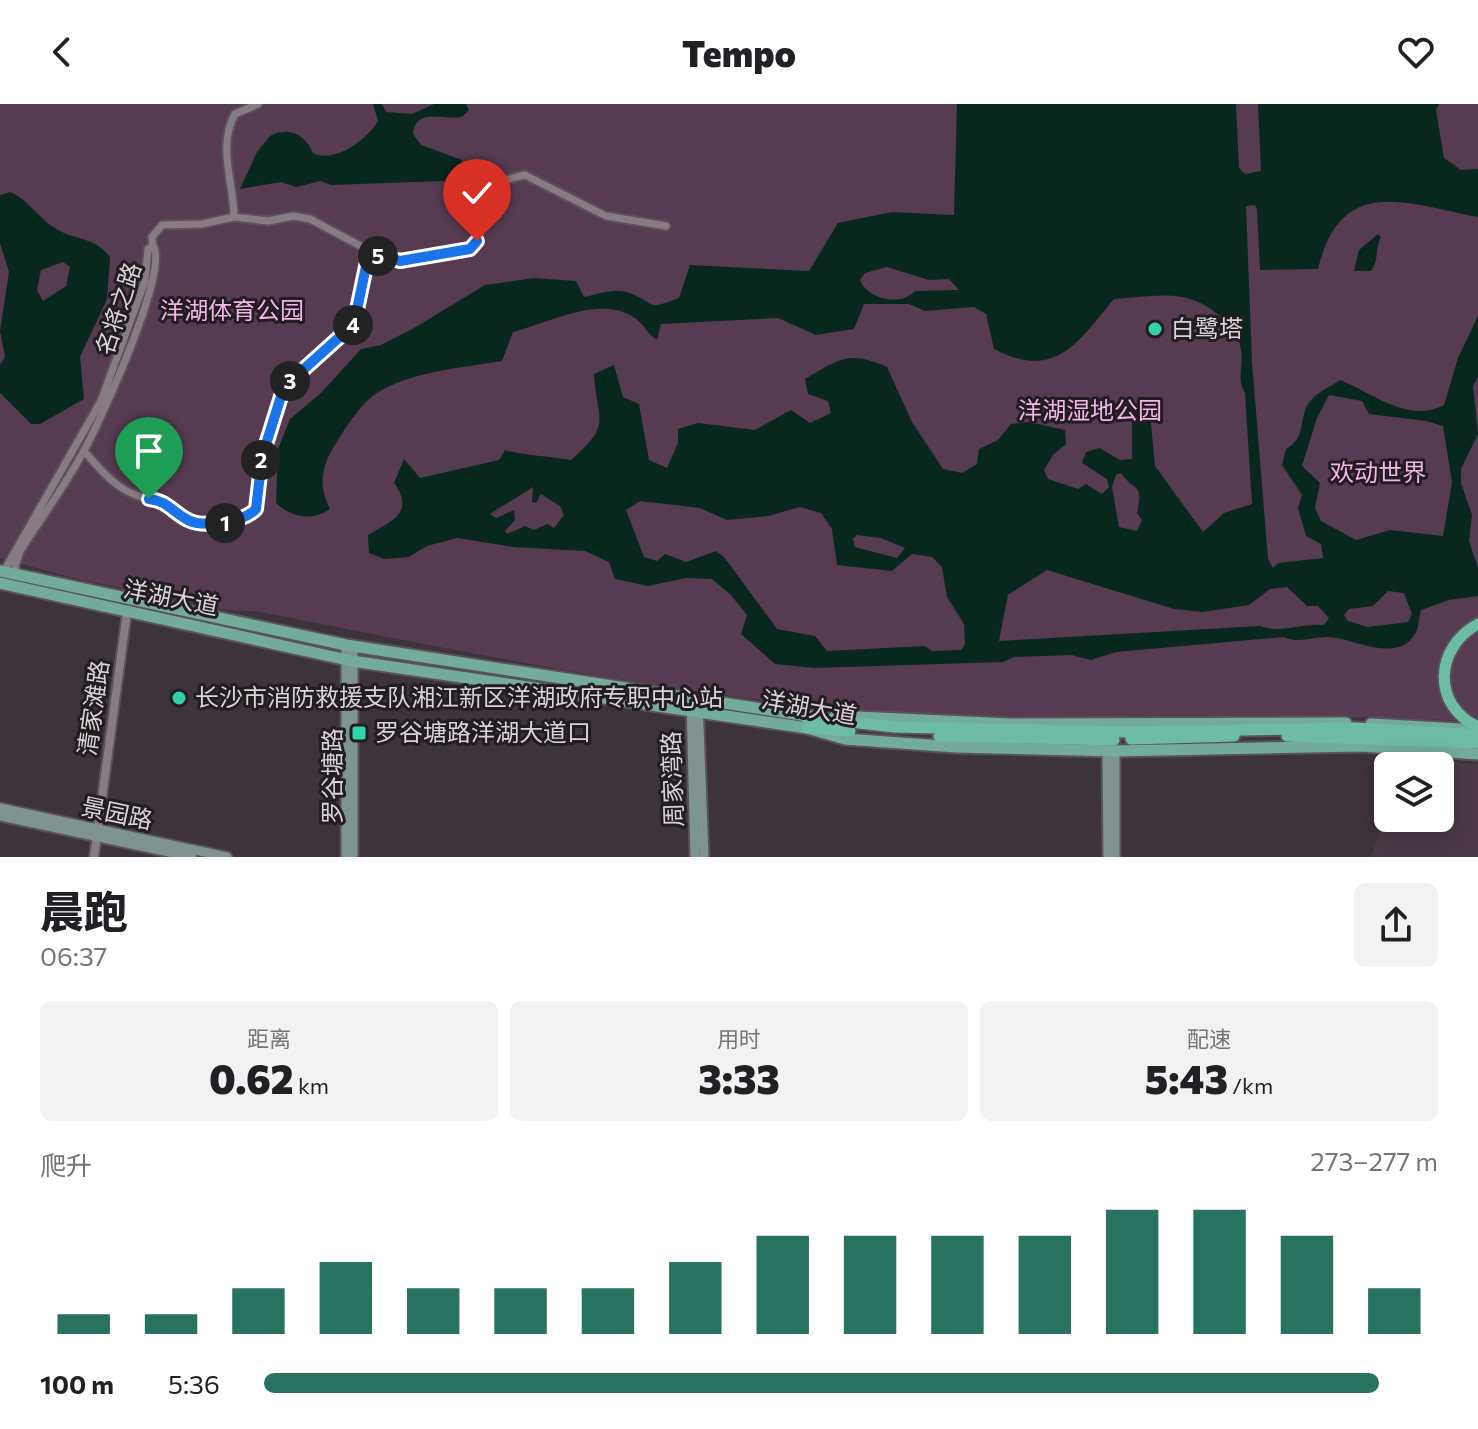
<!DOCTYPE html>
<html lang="zh">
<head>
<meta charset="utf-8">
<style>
  body { margin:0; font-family:Commissioner,"Noto Sans SC",sans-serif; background:#f2f2f2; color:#202124; height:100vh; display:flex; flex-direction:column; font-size:30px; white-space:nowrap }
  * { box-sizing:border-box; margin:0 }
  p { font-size:26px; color:#757577 }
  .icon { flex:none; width:44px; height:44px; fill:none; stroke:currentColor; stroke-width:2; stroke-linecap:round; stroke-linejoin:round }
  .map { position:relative; height:753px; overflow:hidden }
  .drawer { display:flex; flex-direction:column; background:#fff; flex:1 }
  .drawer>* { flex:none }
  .buttons { position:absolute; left:1374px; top:648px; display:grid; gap:16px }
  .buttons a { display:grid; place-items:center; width:80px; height:80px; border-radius:12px; background:#fff; box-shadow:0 4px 20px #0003; font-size:40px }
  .pin { position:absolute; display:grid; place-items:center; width:68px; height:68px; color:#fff; margin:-82px -34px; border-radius:50% 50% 50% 0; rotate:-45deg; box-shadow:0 0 8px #0007 }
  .pin .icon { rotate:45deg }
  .km { position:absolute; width:40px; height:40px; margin:-20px; border-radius:50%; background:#222; color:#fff; font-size:22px; line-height:40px; text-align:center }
  .round { display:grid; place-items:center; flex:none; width:84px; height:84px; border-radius:12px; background:#f2f2f2 }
  .summary { display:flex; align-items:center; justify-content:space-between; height:136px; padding:0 40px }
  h1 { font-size:44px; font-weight:800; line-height:60px }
  .stats { display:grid; grid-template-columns:repeat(3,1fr); gap:12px; height:136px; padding:8px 40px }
  .stats div { display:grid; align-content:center; border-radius:12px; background:#f2f2f2; text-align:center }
  .stats b { font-size:40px; font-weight:800 }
  .stats small { font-size:22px; font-weight:400 }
  .stats p { font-size:22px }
  .chart { height:224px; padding:16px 40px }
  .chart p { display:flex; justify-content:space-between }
  .chart svg { width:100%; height:144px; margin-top:8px; stroke:#287260; stroke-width:6 }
  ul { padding:0 40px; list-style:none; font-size:26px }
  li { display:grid; grid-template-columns:128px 96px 1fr; align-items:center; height:60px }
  li i { height:20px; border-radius:10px; background:#287260 }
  header { display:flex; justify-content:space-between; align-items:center; height:104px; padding:0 40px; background:#fff; font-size:36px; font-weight:800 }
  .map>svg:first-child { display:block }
  .built { fill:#4a3a46 }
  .green { fill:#563b51 }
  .water { fill:#08281e; fill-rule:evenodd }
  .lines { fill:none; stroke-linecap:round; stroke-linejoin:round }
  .minor-casing { stroke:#5a5258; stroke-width:11 }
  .tertiary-casing { stroke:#5a5258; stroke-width:12 }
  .secondary-casing { stroke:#5a5258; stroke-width:13 }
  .primary-casing { stroke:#5a5258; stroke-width:15 }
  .trunk-casing { stroke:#5a5258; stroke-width:15 }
  .minor { stroke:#877b84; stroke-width:7 }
  .tertiary { stroke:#877b84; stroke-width:8 }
  .secondary { stroke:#7d9490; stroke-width:9 }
  .primary { stroke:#74ac9c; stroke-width:11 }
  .trunk { stroke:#6ebca4; stroke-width:11 }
  .route-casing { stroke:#fff; stroke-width:16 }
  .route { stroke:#1a73e8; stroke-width:10 }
  .poi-dot { fill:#31d4a9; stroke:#211d20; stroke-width:3 }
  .labels { text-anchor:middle; stroke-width:6; stroke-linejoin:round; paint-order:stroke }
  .street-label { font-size:24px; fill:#d9d2d7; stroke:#211d20 }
  .park-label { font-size:24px; fill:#f5b4e7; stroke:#211d20 }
  .poi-label { font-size:24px; fill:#d9d2d7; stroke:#211d20; text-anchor:start }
</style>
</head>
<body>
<header><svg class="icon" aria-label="back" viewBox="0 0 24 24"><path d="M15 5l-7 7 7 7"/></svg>Tempo<svg class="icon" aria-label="heart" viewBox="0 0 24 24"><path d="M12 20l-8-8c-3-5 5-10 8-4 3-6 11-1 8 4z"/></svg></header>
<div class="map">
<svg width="1478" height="753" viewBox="0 0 1478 753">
  <rect width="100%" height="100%" fill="#3d333b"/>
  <path class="built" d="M1403 650 1478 661V753H1371L1388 698V714H1440V662H1399Z"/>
  <path class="green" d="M0 0H1478V618C1296 606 1112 621 930 611 704 599 482 551 260 508L221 505 73 474 0 454Z"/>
  <g class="water">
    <path d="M373 0H382L386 8 412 10 434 0H466L469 6 462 13C445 17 416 2 413 30L421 41 462 56 470 81 463 83 443 77 331 81 321 77 296 83 281 78 240 85 257 48 270 32C290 22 305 31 313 49 334 60 368 35 378 17Z"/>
    <path d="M957 0H1236L1239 64 1245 70 1261 67 1258 0H1439L1436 6 1444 54 1461 66 1478 65V113C1405 99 1341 70 1318 165L1260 166 1257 106 1255 101 1246 102 1252 258 1268 455 1273 464 1278 459 1323 454 1321 440 1306 432 1298 404 1302 391 1282 361 1286 345C1306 334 1299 315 1308 300 1315 289 1330 283 1340 276 1373 289 1408 320 1444 301L1458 254 1478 212V273L1473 282 1478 330 1461 365V379L1472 411 1469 437 1478 464V492L1449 496 1421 506C1419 513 1419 524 1415 530 1396 561 1353 533 1327 533 1312 533 1299 540 1284 533L1116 548 1091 556 1071 551 1014 553 1003 558 814 564 775 560 741 530 747 511 730 490 712 475 686 474 648 482 615 475 609 458 585 447 513 443 457 434 427 442 409 453 384 455 369 449 368 431C393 416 415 409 394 379L404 355 420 374 499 356 505 346C527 352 549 352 571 356 613 319 597 319 594 270L614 261 623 293 639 300 649 356 667 364 678 339V325L698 319 755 326 791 306 810 319 831 309 828 297 808 290 805 275C839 255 849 246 887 263L912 318 943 365 962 369 977 360 979 345 998 336 1011 320 1029 318 1065 326 1066 340 1053 351 1044 366 1048 375 1078 385 1086 380 1102 390 1109 383 1107 375 1082 359 1086 348 1100 344 1120 356 1132 355V306L1150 309 1155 362 1203 428 1224 409 1252 400 1245 289C1236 274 1244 261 1241 246 1240 234 1230 222 1222 214 1189 183 1156 192 1114 195 1077 239 1056 277 994 245L986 210 974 203 925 207 909 200H864L854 225 816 231 778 214 661 220 657 236C647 230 644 220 635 214 602 190 548 219 513 228L502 257C463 264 397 268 367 297 356 308 346 323 338 336 322 360 317 379 330 405 312 418 291 413 276 399L278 345 290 315 322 288 361 245 381 241 414 224 485 181 534 174 576 177 584 193C599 190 614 183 630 189 658 200 644 207 679 194L690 161 809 167 838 119 892 108 954 111ZM887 163 929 176 949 175 959 186 915 187C901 203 867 195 860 176L865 169ZM1329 291 1362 297 1369 310 1426 317 1443 322 1452 378 1443 432 1390 426 1356 436 1321 417 1315 404 1320 379 1302 362 1317 314ZM1121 369C1134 388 1144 378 1137 409L1142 416 1137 427 1119 423 1112 383 1116 371ZM533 383 532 398 536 399 541 390 560 402 564 411 554 424 547 420 534 426 525 422 507 430 505 427 515 416 514 406 496 414 490 410ZM640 397 700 404 727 416 768 412 800 403 821 409 832 425 837 461 892 467 912 450 932 453 942 463 947 493 964 520 965 540 961 546 932 547 925 542 827 547 815 532 777 525 724 453 716 447 686 458 665 450 657 457 644 453 626 406ZM857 431 881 434 905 444 897 454 855 443 853 435ZM1047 466 1174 505 1202 508 1249 501 1270 485 1287 483 1307 502H1318L1329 514 1324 521C1300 519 1283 530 1260 522L999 537 1008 491ZM1388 487 1404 489 1412 510 1408 518 1368 523 1348 517 1344 511 1349 505 1373 502Z"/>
    <path d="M10 88C29 96 38 114 55 124 74 137 95 132 110 153L107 195 80 253 84 295 40 320H31L0 289V261L5 253 0 227 9 168 0 139V91ZM63 158 70 163 66 182 43 197 37 186 41 166Z"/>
    <path d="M1378 130 1381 133C1375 144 1379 157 1371 167H1354L1359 146Z"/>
  </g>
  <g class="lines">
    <g class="minor-casing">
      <g id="minor">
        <path d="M234 113C234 80 217 42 235 10L258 0"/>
        <path d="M153 142 152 133 162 121 202 120 234 113 268 117 293 112 310 115 383 154 414 155 470 145 477 137 484 107 505 76 525 71 606 112 666 122"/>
        <path d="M84 347C98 363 115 384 136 391 146 395 157 394 167 399 174 402 179 410 186 415 202 425 242 419 256 405L262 353 284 283 354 220 369 148"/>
        <path d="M4 467 101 297 145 177 148 145 153 142C170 166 101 314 86 343 67 379 42 413 20 447L15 462 17 472"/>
      </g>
    </g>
    <g class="tertiary-casing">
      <path id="tertiary" d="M94 753 127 508"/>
    </g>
    <g class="secondary-casing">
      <g id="secondary">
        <path d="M346 541V753"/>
        <path d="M353 542V753"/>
        <path d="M691 596 695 753"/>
        <path d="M698 597 704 753"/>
        <path d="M1107 647 1108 753"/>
        <path d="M0 704 227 753"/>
        <path d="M0 712 192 753"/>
        <path d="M1115 753V647"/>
      </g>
    </g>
    <g class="primary-casing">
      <g id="primary">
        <path d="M0 467 346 541 814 613"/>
        <path d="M0 479 352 557 807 624 845 635 956 643 1115 647 1361 642 1478 650"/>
        <path d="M835 612 1010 620 1346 619"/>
        <path d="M1371 620 1478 626"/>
      </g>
    </g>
    <g class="trunk-casing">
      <g id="trunk">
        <path d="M1478 520C1435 543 1431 601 1478 623"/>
        <path d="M806 613 894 623 1127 628 1355 624 1478 631"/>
        <path d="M807 624 850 627"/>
        <path d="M939 632 1114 636"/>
        <path d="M1287 632 1478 639"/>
        <path d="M1131 635 1234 632"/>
      </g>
    </g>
    <use href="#minor" class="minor"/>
    <use href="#tertiary" class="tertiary"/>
    <use href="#secondary" class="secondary"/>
    <use href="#primary" class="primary"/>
    <use href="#trunk" class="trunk"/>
  </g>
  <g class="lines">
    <g class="route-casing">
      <path id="route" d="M149 395C168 397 172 408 188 416 203 424 244 418 256 405L262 353 284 283 354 220 369 148 400 157 470 145 477 137"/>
    </g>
    <use href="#route" class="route"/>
  </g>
  <g class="poi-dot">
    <circle cx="1155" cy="225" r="8"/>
    <circle cx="179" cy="594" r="8"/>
    <rect x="351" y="621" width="16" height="16" rx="4"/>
  </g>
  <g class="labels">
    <g class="street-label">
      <text transform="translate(119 205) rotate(-72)" y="8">名将之路</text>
      <text transform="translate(171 494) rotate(11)" y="8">洋湖大道</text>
      <text transform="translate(94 604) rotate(-82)" y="8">清家滩路</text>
      <text transform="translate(809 604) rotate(10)" y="8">洋湖大道</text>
      <text transform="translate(333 672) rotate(-90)" y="8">罗谷塘路</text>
      <text transform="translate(673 675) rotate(-92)" y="8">周家湾路</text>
      <text transform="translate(117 710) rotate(12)" y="8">景园路</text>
    </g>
    <g class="park-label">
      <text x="232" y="215">洋湖体育公园</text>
      <text x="1090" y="315">洋湖湿地公园</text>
      <text x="1378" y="377">欢动世界</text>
    </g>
    <g class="poi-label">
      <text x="1171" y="233">白鹭塔</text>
      <text x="195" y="602">长沙市消防救援支队湘江新区洋湖政府专职中心站</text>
      <text x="375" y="637">罗谷塘路洋湖大道口</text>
    </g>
  </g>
</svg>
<div class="buttons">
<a><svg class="icon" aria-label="layers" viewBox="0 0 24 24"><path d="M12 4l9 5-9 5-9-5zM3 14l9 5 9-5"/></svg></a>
</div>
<div class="pin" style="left:149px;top:395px;background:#1e9e55"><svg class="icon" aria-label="arrive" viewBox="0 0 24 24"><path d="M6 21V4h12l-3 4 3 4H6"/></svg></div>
<div class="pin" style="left:477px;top:137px;background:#d93025"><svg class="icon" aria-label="check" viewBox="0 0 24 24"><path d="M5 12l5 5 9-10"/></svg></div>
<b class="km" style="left:225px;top:419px">1</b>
<b class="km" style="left:261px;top:356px">2</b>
<b class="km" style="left:290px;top:277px">3</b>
<b class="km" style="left:353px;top:221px">4</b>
<b class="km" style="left:378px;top:152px">5</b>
</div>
<section class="drawer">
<div class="summary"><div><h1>晨跑</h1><p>06:37</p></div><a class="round"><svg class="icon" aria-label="share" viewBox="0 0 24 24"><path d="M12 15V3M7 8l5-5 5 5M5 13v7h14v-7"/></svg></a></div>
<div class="stats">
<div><p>距离</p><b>0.62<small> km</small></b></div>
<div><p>用时</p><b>3:33</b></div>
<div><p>配速</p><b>5:43<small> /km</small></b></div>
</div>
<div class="chart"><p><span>爬升</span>273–277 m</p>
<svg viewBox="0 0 160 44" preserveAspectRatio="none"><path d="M5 44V38M15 44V38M25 44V30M35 44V22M45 44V30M55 44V30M65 44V30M75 44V22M85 44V14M95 44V14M105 44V14M115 44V14M125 44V6M135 44V6M145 44V14M155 44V30"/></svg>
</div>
<ul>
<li><b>100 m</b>5:36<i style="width:95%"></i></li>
</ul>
</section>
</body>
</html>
